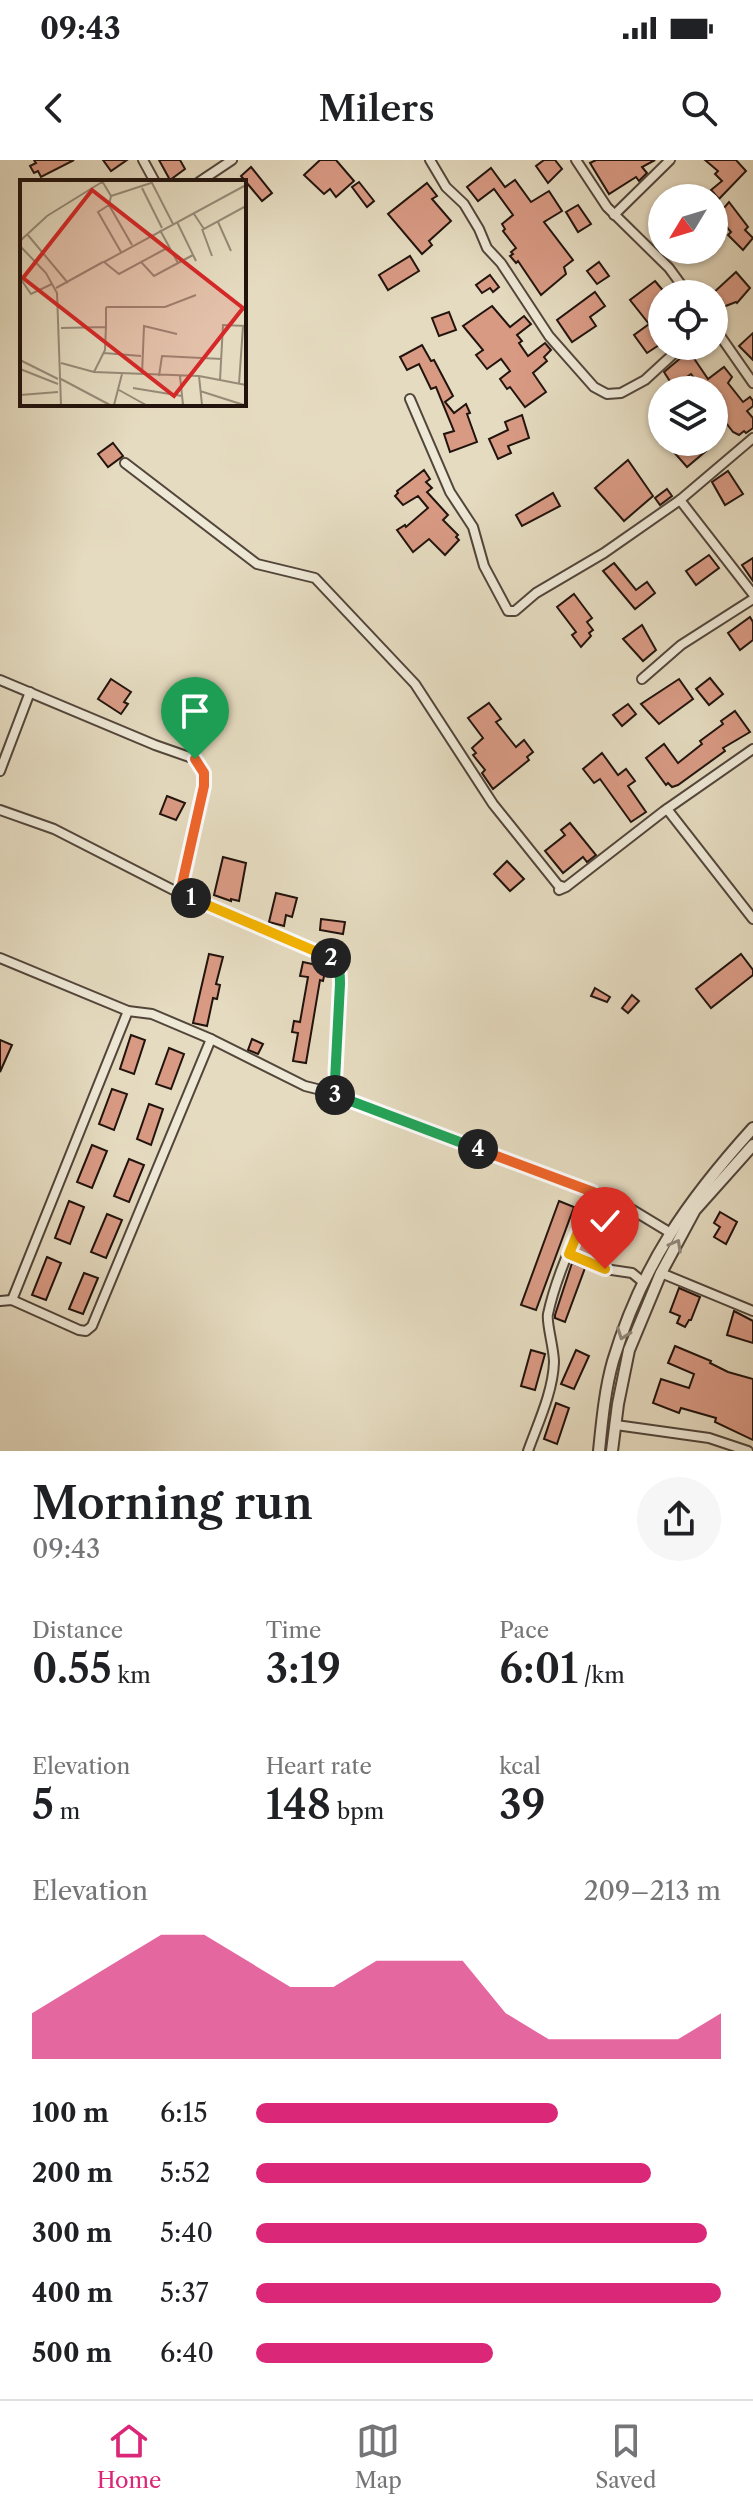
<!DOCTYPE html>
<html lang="en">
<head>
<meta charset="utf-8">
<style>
  body { margin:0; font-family:"Libre Caslon Text",serif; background:#f6f6f6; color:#202124; height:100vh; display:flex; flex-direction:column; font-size:30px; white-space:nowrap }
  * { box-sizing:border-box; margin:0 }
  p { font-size:26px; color:#757577 }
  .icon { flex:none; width:44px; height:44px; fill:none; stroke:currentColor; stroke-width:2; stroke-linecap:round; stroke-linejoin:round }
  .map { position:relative; height:1291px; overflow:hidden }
  .sheet { display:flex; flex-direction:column; background:#fff; flex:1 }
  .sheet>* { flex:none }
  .needle { width:52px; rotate:232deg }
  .buttons { position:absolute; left:648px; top:24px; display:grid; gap:16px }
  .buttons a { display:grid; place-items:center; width:80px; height:80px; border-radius:50%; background:#fff; box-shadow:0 2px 6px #0004; font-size:40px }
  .pin { position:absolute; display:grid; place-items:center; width:68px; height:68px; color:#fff; margin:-82px -34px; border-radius:50% 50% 50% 0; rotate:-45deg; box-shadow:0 0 8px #0007 }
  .pin .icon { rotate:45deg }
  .km { position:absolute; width:40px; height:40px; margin:-20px; border-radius:50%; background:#222; color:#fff; font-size:22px; line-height:40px; text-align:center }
  .round { display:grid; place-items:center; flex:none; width:84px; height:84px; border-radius:42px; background:#f6f6f6 }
  .overview { display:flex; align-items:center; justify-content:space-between; height:136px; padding:0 32px }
  h1 { font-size:44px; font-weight:600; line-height:60px }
  .stats { display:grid; grid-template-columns:repeat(3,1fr); gap:12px; height:136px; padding:8px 32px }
  .stats div { display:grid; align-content:center }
  .stats b { font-size:40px; font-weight:600 }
  .stats small { font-size:22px; font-weight:400 }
  .stats p { font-size:22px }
  .chart { height:224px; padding:16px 32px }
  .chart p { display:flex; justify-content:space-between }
  .chart svg { width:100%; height:144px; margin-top:8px; fill:#db2777; opacity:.7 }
  ul { padding:0 32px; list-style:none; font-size:26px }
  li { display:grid; grid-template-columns:128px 96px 1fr; align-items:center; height:60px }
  li i { height:20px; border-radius:10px; background:#db2777 }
  .status { display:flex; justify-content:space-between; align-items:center; height:56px; padding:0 40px; background:#fff; direction:ltr }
  .status svg { height:22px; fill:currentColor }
  header { display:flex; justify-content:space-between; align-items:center; height:104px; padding:0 32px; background:#fff; font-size:36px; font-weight:600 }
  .tabs { display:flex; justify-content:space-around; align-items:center; height:112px; border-top:2px solid #e0e0e0; background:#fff; font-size:22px; color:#757577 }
  .tabs a { display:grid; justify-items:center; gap:4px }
  .tabs .selected { color:#db2777 }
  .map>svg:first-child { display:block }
  .building { fill:#d99a84; stroke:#21130d; stroke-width:2 }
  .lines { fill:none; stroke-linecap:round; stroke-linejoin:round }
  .minor-casing { stroke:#52453a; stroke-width:12 }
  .tertiary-casing { stroke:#52453a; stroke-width:14 }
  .minor { stroke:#eee8d6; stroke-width:8 }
  .tertiary { stroke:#eee8d6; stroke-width:10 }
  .oneway { stroke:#92887c }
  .split-1-casing { stroke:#fff; stroke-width:16 }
  .split-2-casing { stroke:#fff; stroke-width:16 }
  .split-3-casing { stroke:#fff; stroke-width:16 }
  .split-4-casing { stroke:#fff; stroke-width:16 }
  .split-5-casing { stroke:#fff; stroke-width:16 }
  .split-6-casing { stroke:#fff; stroke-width:16 }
  .split-1 { stroke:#f0652b; stroke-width:10 }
  .split-2 { stroke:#f5b400; stroke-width:10 }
  .split-3 { stroke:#22a559; stroke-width:10 }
  .split-4 { stroke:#22a559; stroke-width:10 }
  .split-5 { stroke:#f0652b; stroke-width:10 }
  .split-6 { stroke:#f5b400; stroke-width:10 }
  .inset-road { fill:none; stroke:#978b78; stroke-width:2 }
  .view { fill:#d62828; fill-opacity:0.15; stroke:#d62828; stroke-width:4 }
  .inset-edge { fill:none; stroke:#21130d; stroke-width:4 }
</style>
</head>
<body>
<div class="status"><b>09:43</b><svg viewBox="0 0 49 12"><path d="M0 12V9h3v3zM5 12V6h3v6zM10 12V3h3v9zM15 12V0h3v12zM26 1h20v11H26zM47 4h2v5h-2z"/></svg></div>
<header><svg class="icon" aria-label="back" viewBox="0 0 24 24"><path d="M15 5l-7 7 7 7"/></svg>Milers<svg class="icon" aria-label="search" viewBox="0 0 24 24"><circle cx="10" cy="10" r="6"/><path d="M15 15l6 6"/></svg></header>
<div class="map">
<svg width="753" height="1291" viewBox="0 0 753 1291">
  <rect width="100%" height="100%" fill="#e5dbc0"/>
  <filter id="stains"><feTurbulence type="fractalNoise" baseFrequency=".0025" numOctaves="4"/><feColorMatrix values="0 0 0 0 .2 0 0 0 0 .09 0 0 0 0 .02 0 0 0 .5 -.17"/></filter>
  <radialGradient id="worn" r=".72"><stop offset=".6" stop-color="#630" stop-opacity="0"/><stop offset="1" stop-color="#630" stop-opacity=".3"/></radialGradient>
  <g class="building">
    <path d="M34 0H74L41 17 38 11 34 13 30 6 36 3Z"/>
    <path d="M103 0H127L111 11Z"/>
    <path d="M159 0H180L185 9 170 20Z"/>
    <path d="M320 0H336L354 21 336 37 330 29 324 34 304 15Z"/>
    <path d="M544 0H555L562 9 548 23 536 6Z"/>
    <path d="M596 0H655L642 7 647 13 639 21 636 17 609 34 590 3Z"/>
    <path d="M705 0H736L746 11 719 39 711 30 722 21 715 14 718 11Z"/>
    <path d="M251 7 272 33 262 41 241 16Z"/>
    <path d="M491 8 505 27 515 20 531 42 549 31 562 51 544 62 573 100 564 107 566 114 541 135 518 101 516 103 510 96 513 94 511 92 516 88 503 71 505 69 502 64 513 55 494 29 478 41 467 27Z"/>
    <path d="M359 22 374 41 367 47 352 27Z"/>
    <path d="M427 23 437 36 432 39 451 61 429 81 432 85 422 94 388 54Z"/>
    <path d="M729 42 748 67 745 70 753 78 743 90 728 75 731 72 717 56Z"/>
    <path d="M578 45 591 64 578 72 566 52Z"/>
    <path d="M410 96 419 111 388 130 379 115Z"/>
    <path d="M599 102 609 116 597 124 587 111Z"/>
    <path d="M736 112 750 128 737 143 736 142 723 147 712 134Z"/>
    <path d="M490 115 499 127 493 132 490 128 482 133 476 125Z"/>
    <path d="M655 121 666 134H662V177L656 181 659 185 647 193 634 175 649 164 630 140Z"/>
    <path d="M595 132 605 146 590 157 596 166 572 182 557 160Z"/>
    <path d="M492 146 510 167 524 156 531 164 517 175 522 181 519 183 528 196 545 183 551 190 544 197 547 201 533 213 546 232 525 247 510 227 507 229 500 219 510 211 501 199 487 209 476 195 483 190 463 166Z"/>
    <path d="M449 152 456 170 439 176 432 158Z"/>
    <path d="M753 173V200L739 186Z"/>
    <path d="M422 185 431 201 434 200 453 236 445 242 454 253 466 244 470 253 467 254 477 282 450 292 444 274 454 271 436 227 431 229 419 204 407 210 400 197Z"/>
    <path d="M689 191 708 219 724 207 732 217 728 223 743 242 750 237 753 241V246L747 251 753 258V268L746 273 744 271 739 275 733 272 714 247V230H703L691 214 673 226 664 212Z"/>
    <path d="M522 255 529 278 508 286 511 293 498 299 489 279 508 270 505 262Z"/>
    <path d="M665 282H699L706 291 687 307Z"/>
    <path d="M113 283 123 296 108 307 98 294Z"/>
    <path d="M628 300 653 336 624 361 595 328Z"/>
    <path d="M424 310 430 319 426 322 432 328 427 332 448 355 443 360 458 375 456 377 459 380 445 395 429 379 413 392 397 370 405 365 406 367 428 348 418 336 403 345 395 336 398 333 397 331Z"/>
    <path d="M728 311 743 334 725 345 712 322Z"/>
    <path d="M667 329 672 336 660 345 655 338Z"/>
    <path d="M553 333 560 346 522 366 516 355Z"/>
    <path d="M709 395 719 408 696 425 686 411Z"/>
    <path d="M753 398V421L742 405Z"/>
    <path d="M614 403 636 430 647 422 655 433 635 449 603 411Z"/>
    <path d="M574 434 592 458 587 462 593 470 589 473 591 476 581 487 572 475 576 472 557 447Z"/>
    <path d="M750 457 753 462V480L740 490 728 473Z"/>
    <path d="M642 465 656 490 643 501 623 479Z"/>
    <path d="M710 518 723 534 709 545 696 529Z"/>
    <path d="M111 519 131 532 124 542 128 544 121 554 98 539Z"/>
    <path d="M679 519 693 539 659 564 641 544Z"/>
    <path d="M489 543 501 559 496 562 516 587 524 580 533 592 527 597 529 600 493 629 482 613 485 610 473 595 476 593 472 588 483 578 468 558Z"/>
    <path d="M628 544 636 554 622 566 613 555Z"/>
    <path d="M735 551 750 572 723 588 725 591 678 625 672 627 668 623 666 625 646 598 664 584 678 603 702 584 700 581 723 564 721 561Z"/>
    <path d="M602 593 618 615 626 609 635 621 628 626 646 652 631 662 600 619 594 623 583 609Z"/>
    <path d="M167 636 185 643 176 660 160 654Z"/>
    <path d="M570 663 596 695 587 702 583 697 563 713 545 691 565 675 561 670Z"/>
    <path d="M223 697 246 703 239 741 231 739V741L214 735Z"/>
    <path d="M507 701 524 719 510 731 494 714Z"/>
    <path d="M276 733 297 738 292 757 286 755 284 766 269 762Z"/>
    <path d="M321 759 345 762 343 774 320 770Z"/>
    <path d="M209 794 223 797 216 824 220 825 217 839 213 838 207 866 193 863Z"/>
    <path d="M741 794 753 810V815L711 848 696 829Z"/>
    <path d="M303 802 326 807 323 821 320 820 306 903 293 901 298 873 292 872 294 861 300 862 308 817 300 816Z"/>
    <path d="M595 828 610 837 607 842 591 836Z"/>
    <path d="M632 835 639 841 628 853 622 848Z"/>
    <path d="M131 875 145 880 134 914 120 909Z"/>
    <path d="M252 879 263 884 258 894 248 890Z"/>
    <path d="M0 880 12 885 0 912Z"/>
    <path d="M169 888 184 894 171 929 156 924Z"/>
    <path d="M112 929 127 934 114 970 99 964Z"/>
    <path d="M149 944 163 949 151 985 137 979Z"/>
    <path d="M92 985 107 991 92 1028 77 1022Z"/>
    <path d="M129 999 144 1005 129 1042 114 1036Z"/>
    <path d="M69 1041 84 1047 70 1084 55 1078Z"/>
    <path d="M559 1041 574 1047 536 1150 521 1145Z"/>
    <path d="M720 1052 737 1062 726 1084 714 1077 720 1067 714 1063Z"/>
    <path d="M107 1054 122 1060 106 1098 91 1092Z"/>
    <path d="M592 1054 604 1059 590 1095 577 1090Z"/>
    <path d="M47 1097 61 1103 46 1140 32 1135Z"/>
    <path d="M572 1103 585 1108 565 1162 555 1158V1155Z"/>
    <path d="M84 1113 98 1118 83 1154 69 1149Z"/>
    <path d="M679 1128 700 1137 691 1160H689L685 1167 677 1163 680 1156 670 1152Z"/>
    <path d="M734 1151 753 1161V1183L727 1175Z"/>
    <path d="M675 1186 711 1201 710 1203 728 1212 753 1219V1280L715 1262 716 1258 681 1248 679 1253 653 1243 661 1219 689 1228 694 1214 668 1203Z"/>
    <path d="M531 1190 545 1194 535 1230 521 1226Z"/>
    <path d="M576 1190 589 1196 574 1229 561 1224Z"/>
    <path d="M556 1243 569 1248 557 1284 544 1279Z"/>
  </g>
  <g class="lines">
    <g class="minor-casing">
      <g id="minor">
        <path d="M143 0 155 22"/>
        <path d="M430 0 446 27 464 44 479 69 487 88 501 103 549 176 594 227 607 234 621 233 645 220 682 186"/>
        <path d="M576 0 607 47 669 108 688 134"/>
        <path d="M199 22 232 0"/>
        <path d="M614 55 670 0"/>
        <path d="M714 167 753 223"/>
        <path d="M410 239 450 332 473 367 484 406 508 451H515L536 433 604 393 680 340 753 278"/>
        <path d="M125 303 257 404 315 418 415 524 493 644 558 725 564 727 559 730 566 727 664 651 753 589"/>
        <path d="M680 340 753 434"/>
        <path d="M642 519 681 485 753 439"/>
        <path d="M0 520 155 585 195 599 202 607 204 626 180 733"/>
        <path d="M0 611 30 532"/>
        <path d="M667 649 753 759"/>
        <path d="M0 650 54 669 185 736 335 801 340 811V824L333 925 325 931 305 926 211 879 152 854 128 851 0 798"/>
        <path d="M325 931 593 1032 626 1046 669 1072"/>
        <path d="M569 1094 605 1109 632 1113 643 1122"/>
        <path d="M661 1113 753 1151"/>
        <path d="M12 1140 128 851"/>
        <path d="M0 1141 12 1140 79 1170 86 1171 92 1166 211 879"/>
        <path d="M616 1265 709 1278 748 1291"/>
        <path d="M528 1291C538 1263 553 1232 554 1202 554 1188 546 1162 548 1154 557 1112 578 1072 593 1032"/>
      </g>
    </g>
    <g class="tertiary-casing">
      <g id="tertiary">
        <path d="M599 1291C602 1261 605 1229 613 1201 642 1105 687 1041 753 968"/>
        <path d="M612 1291 618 1244 629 1190 661 1113 695 1050 753 985"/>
      </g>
    </g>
    <use href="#minor" class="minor"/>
    <use href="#tertiary" class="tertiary"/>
  </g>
  <defs><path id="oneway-chevron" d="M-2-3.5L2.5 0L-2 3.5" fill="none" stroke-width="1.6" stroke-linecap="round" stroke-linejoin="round" transform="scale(2)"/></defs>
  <g class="oneway">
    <use href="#oneway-chevron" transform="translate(676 1085) rotate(-61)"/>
    <use href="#oneway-chevron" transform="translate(623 1174) rotate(110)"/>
  </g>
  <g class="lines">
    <g class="split-1-casing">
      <path id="split-1" d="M191 738 180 733 204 626V613L195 599"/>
    </g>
    <g class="split-2-casing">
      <path id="split-2" d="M191 738 331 798"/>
    </g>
    <g class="split-3-casing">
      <path id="split-3" d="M331 798C340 804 340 814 340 824L335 921 331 928 325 931 335 935"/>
    </g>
    <g class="split-4-casing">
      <path id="split-4" d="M335 935 478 989"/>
    </g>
    <g class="split-5-casing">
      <path id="split-5" d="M478 989 593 1032 583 1059"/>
    </g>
    <g class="split-6-casing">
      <path id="split-6" d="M583 1059 569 1094 605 1109"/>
    </g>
    <use href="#split-1" class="split-1"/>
    <use href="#split-2" class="split-2"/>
    <use href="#split-3" class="split-3"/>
    <use href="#split-4" class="split-4"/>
    <use href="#split-5" class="split-5"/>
    <use href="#split-6" class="split-6"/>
  </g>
  <g transform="translate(20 20)">
    <rect width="226" height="226" fill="#e5dbc0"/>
    <path class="inset-road" d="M82 1 91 16 89 25 112 65M131 1 153 44M122 8 142 48M91 16 131 3M89 25 78 32 101 72M174 34 184 49 226 26M157 42 176 81M198 42 211 71M182 49 192 76M140 50 158 83M7 54 48 103M0 61 27 36 82 2M0 66 26 93 37 113 41 225M149 67 99 94 84 82 226 5M121 82 134 96 173 75M0 98 11 114 32 104M36 108 83 82M41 148 86 147M84 173 121 176M0 180 38 199M41 183 74 192 179 196 226 205M0 189 38 204M74 192 85 170 86 146V128L87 127H145L176 115M122 195 124 146 157 154M139 196 142 176 202 179M160 196 163 225M179 196 182 225M41 199 90 225M200 200 203 145 226 146M219 204 223 146M113 208 162 216M99 210 126 225M180 211 224 225M0 215 38 212M94 225 102 194"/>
    <path class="view" d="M72 10 223 128 154 216 3 98Z"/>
    <rect width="226" height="226" class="inset-edge"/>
  </g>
  <rect width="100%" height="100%" filter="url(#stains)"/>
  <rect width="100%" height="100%" fill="url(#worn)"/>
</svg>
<div class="buttons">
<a><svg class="needle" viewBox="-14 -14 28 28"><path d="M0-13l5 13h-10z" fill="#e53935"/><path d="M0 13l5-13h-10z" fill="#757577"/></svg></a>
<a><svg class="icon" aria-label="locate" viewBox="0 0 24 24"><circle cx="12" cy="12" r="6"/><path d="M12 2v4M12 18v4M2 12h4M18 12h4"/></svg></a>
<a><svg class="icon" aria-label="layers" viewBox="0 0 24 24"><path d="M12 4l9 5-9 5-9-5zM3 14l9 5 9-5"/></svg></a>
</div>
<div class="pin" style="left:195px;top:599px;background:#1e9e55"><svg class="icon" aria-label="arrive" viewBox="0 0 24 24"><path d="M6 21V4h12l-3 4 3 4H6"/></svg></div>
<div class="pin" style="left:605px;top:1109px;background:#d93025"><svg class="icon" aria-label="check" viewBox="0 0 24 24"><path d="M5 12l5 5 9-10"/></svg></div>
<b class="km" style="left:191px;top:738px">1</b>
<b class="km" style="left:331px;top:798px">2</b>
<b class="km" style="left:335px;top:935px">3</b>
<b class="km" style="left:478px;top:989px">4</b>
</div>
<section class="sheet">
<div class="overview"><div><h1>Morning run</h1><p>09:43</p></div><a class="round"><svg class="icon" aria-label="share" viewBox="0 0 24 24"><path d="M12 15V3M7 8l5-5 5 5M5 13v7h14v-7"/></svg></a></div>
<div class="stats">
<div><p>Distance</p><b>0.55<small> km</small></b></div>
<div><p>Time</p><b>3:19</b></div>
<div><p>Pace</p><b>6:01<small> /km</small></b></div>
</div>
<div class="stats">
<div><p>Elevation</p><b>5<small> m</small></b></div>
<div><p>Heart rate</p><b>148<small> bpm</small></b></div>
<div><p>kcal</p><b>39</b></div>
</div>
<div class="chart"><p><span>Elevation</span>209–213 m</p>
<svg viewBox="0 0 160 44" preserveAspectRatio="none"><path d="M0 44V30L10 22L20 14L30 6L40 6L50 14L60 22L70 22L80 14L90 14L100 14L110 30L120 38L130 38L140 38L150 38L160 30V44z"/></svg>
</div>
<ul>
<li><b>100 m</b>6:15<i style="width:65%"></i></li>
<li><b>200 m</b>5:52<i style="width:85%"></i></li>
<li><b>300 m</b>5:40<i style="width:97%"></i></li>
<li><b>400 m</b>5:37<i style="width:100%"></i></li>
<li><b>500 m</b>6:40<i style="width:51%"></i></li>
</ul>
</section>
<nav class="tabs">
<a class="selected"><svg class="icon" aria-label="home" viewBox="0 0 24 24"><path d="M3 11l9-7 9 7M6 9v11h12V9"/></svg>Home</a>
<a><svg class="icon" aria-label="map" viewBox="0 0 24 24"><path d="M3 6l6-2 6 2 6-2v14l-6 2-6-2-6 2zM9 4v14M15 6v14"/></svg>Map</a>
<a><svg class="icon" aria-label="saved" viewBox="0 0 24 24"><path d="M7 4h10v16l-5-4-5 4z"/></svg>Saved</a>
</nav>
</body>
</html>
